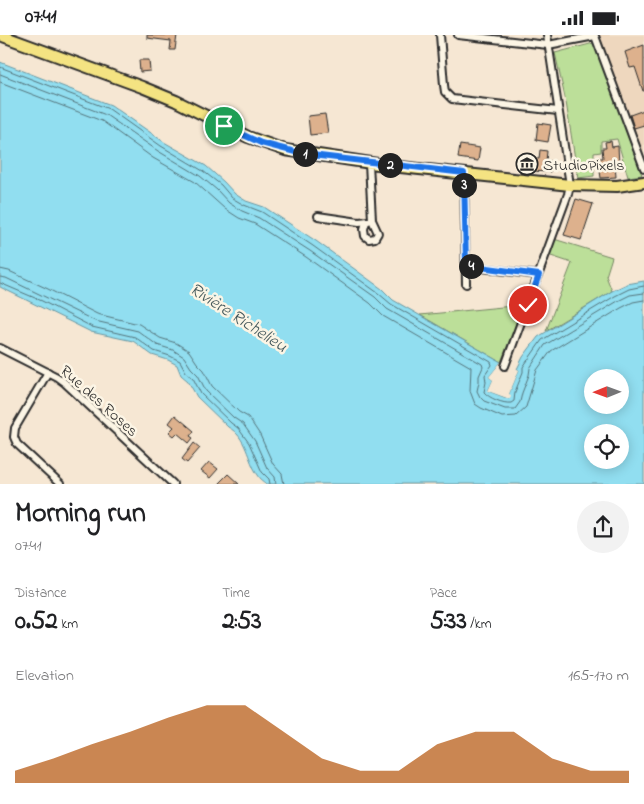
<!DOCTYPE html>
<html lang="en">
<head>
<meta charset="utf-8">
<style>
  body { margin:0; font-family:"Indie Flower",sans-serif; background:#f2f2f2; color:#202124; height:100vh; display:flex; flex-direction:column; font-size:19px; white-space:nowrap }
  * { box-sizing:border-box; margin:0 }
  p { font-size:16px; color:#757577 }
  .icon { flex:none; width:28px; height:28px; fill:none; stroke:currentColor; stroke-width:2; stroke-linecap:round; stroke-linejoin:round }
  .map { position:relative; height:449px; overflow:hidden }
  .panel { display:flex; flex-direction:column; background:#fff; flex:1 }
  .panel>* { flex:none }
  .needle { width:32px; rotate:269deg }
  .tools { position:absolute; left:584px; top:334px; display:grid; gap:10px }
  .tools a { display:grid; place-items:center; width:45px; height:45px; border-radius:50%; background:#fff; box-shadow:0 2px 12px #0003; font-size:25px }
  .pin { position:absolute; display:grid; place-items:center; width:42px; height:42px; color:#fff; margin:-21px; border:2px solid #fff; border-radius:50%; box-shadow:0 1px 5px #0007 }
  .km { position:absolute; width:25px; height:25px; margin:-12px; border-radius:50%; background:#222; color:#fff; font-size:14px; line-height:25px; text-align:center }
  .round { display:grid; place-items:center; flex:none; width:52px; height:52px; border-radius:26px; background:#f2f2f2 }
  .headline { display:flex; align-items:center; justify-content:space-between; height:85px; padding:0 15px }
  h1 { font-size:28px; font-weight:700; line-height:38px }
  .figures { display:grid; grid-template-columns:repeat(3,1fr); gap:8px; height:85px; padding:5px 15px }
  .figures div { display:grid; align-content:center }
  .figures b { font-size:25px; font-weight:700 }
  .figures small { font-size:14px; font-weight:400 }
  .figures p { font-size:14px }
  .chart { height:140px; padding:10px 15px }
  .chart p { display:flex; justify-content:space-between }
  .chart svg { width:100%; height:90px; margin-top:5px; fill:#b45309; opacity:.7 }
  .status { display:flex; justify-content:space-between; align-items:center; height:35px; padding:0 25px; background:#fff; direction:ltr }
  .status svg { height:14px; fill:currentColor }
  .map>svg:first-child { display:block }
  .built { fill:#eed7be }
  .green { fill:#bcdf99; stroke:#748562 }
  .water { fill:#91def0; stroke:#6896a1; fill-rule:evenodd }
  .pier { fill:#f6e7d3 }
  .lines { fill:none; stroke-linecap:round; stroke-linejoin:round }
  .shore { stroke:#54737a; stroke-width:1 }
  .building { fill:#ddb18d; stroke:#2b2b2b }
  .street-casing { stroke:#2b2b2b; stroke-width:10 }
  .primary-casing { stroke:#2b2b2b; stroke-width:14 }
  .street { stroke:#fcf5e5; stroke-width:6 }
  .primary { stroke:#f4e382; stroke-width:10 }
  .route-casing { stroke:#fff; stroke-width:10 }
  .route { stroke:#1a73e8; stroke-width:6 }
  .labels { text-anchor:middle; stroke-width:5; stroke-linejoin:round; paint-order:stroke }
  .poi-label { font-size:16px; fill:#2b2b2b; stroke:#fcf5e5; text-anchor:start }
  .street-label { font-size:16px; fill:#2b2b2b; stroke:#fcf5e5 }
  .water-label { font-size:18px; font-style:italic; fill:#44585c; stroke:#fcf5e5 }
</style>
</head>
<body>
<div class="status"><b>07:41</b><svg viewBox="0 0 49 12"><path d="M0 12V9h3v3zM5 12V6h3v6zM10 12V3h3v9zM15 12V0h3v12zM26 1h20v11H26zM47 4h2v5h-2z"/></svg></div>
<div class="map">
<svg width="644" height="449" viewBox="0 0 644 449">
  <rect width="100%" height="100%" fill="#f6e7d3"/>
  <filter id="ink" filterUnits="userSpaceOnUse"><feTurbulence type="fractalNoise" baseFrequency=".02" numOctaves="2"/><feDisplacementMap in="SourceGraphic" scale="10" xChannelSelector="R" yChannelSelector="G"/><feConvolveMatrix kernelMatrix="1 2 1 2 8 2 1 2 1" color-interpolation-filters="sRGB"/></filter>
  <g filter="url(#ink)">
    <path class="built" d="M595 0H644V115L641 116Z"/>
    <g class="green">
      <path d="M594 8 642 140 628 142 617 104 601 106V117L594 118V141L578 143 566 67 555 18Z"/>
      <path d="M554 204 612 222 606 241 612 256 546 296 572 228 548 220Z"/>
      <path d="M523 270 501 327 420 280Z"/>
    </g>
    <path class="water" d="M0 27 111 70 164 107 206 131 224 147 235 159 246 166 264 172 316 206 382 254 393 265 501 327 489 342 493 345 488 356 509 364V359L519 335 517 334 523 322 538 302 612 256 627 249 644 246V449H267C264 446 260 444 258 440 247 425 247 402 228 392L197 362 188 346 181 340 177 330 168 325 152 320 133 306 91 297 0 252ZM592 342H620V370H592ZM592 398H620V425H592Z"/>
    <path class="pier" d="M501 327 504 328 493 342 495 345 491 354 507 361 516 336 514 333 517 334 519 335 509 359 511 360 510 364 488 356 493 345 489 342Z"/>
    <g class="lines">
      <g class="shore">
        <path d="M0 32 109 74 161 111 203 136 221 150 232 163 244 170 262 177 313 211 378 258 391 269 491 327 492 330 485 340 486 347 484 357C489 363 503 369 511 368L514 366 515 357 523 337V332L542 305 615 261 629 254 644 251"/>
        <path d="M0 39 106 80 158 116 200 141 217 155 229 168 242 176 259 183 310 216 375 262 387 274 482 329 483 332 479 341V347L477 356 480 362 484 366 505 374H515L520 367 522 358 529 340 530 333 545 310 618 266 630 260 644 258"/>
        <path d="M0 47 102 86 153 123 195 147 225 174 239 183 255 189 306 222 370 268 383 281 471 332 470 356 475 369 481 373 502 382 516 381 526 372 537 335 551 316 621 273 633 267 644 265"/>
        <path d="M0 234 9 236 48 254 97 279 139 289 160 303 176 308 189 316 197 328 204 335 212 351 239 377 248 382 260 400 273 429 282 439 284 449"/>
        <path d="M0 242 6 243 95 286 138 296 157 310 173 315 184 322 191 333 198 340 206 356 234 383 243 389 255 406 267 433 275 442 276 449"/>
        <path d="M0 248 42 266 92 292 135 302 154 316 170 321 180 326 186 337 193 343 201 359 231 388 238 393 249 408 262 437 269 444 270 449"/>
      </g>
    </g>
    <g class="building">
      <path d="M147 0H177L175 15H170L171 6 147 3Z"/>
      <path d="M644 10V56H643L635 32 630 33 625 17Z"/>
      <path d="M139 25H149L150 36 140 37Z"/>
      <path d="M644 75V90L634 93 630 80Z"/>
      <path d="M325 79 328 98 310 100 308 81Z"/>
      <path d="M538 88 551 90 548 107 536 105Z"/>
      <path d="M611 106 612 112 618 111 619 130H615L616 142 601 143 598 123H603L602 113H606L605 107Z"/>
      <path d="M460 110 480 113 478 126 458 123Z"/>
      <path d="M540 115 547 116 546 126H551L550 137 530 136V138H520L522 122 539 124Z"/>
      <path d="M576 164 593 169 581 205 564 200Z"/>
      <path d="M175 380 194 396 190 401 193 403 189 408 177 398 174 401 169 397 174 392 169 388Z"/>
      <path d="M194 408 200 413 187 428 182 424Z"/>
      <path d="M209 427 218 434 210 443 201 436Z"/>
      <path d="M228 439 239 449H218Z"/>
    </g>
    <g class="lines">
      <g class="street-casing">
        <g id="street">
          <path d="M440 0 444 50 445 57 452 64 558 76"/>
          <path d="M458 0 548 10 595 1 644 133"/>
          <path d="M464 138 466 249"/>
          <path d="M318 181 359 187 368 186"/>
          <path d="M366 187 364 194 365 201 369 204 375 203 378 198 372 185 369 128"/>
          <path d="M466 231 539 240"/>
          <path d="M0 313 57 342 65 348 173 449"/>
          <path d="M505 331 568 159 570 150 547 0"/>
          <path d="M48 337 15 393 14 402 17 409 60 449"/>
        </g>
      </g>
      <g class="primary-casing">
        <path id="primary" d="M0 0 142 52 176 66 248 102 285 115 391 131 570 150 617 151 644 147"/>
      </g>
      <use href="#street" class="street"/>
      <use href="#primary" class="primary"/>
    </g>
  </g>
  <g class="lines" filter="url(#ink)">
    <g class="route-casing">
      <path id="route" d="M224 91 261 108 303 119 464 138 466 230 539 240 528 270"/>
    </g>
    <use href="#route" class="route"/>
  </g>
  <defs>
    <g id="museum-ring" transform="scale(1.125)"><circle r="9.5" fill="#fcf5e5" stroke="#2b2b2b" stroke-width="1.5"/><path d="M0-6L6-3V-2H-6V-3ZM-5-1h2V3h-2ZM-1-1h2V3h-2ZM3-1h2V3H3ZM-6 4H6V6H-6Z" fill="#2b2b2b"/></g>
  </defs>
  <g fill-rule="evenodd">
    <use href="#museum-ring" x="527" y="129"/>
  </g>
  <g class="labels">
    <g class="poi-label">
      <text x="543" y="135">StudioPixels</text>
    </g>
    <g class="street-label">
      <text transform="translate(100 365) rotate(42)" y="6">Rue des Roses</text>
    </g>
    <g class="water-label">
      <text transform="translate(239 282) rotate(33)" y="6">Rivière Richelieu</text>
    </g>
  </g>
</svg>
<div class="tools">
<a><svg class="needle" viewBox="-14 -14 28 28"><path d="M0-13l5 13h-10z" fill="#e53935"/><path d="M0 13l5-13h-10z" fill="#757577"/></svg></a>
<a><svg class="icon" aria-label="locate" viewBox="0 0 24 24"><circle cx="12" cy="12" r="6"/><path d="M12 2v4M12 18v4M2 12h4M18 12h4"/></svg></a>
</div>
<div class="pin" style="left:224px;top:91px;background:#1e9e55"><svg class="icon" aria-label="arrive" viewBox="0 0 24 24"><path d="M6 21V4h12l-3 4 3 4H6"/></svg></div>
<div class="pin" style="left:528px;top:270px;background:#d93025"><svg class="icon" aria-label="check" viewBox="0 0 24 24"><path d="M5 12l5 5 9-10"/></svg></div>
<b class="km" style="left:305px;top:119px">1</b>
<b class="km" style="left:390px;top:130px">2</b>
<b class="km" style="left:464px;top:150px">3</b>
<b class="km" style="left:471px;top:231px">4</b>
</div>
<section class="panel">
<div class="headline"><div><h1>Morning run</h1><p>07:41</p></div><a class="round"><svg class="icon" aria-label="share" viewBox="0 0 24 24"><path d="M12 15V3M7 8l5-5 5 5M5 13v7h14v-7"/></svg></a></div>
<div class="figures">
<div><p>Distance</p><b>0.52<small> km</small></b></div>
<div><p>Time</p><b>2:53</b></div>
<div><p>Pace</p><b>5:33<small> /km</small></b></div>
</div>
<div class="chart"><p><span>Elevation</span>165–170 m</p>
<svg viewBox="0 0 160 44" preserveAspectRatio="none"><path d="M0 44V38L10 32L20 25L30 19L40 12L50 6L60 6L70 19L80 32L90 38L100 38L110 25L120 19L130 19L140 32L150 38L160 38V44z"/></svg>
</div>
</section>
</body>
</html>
